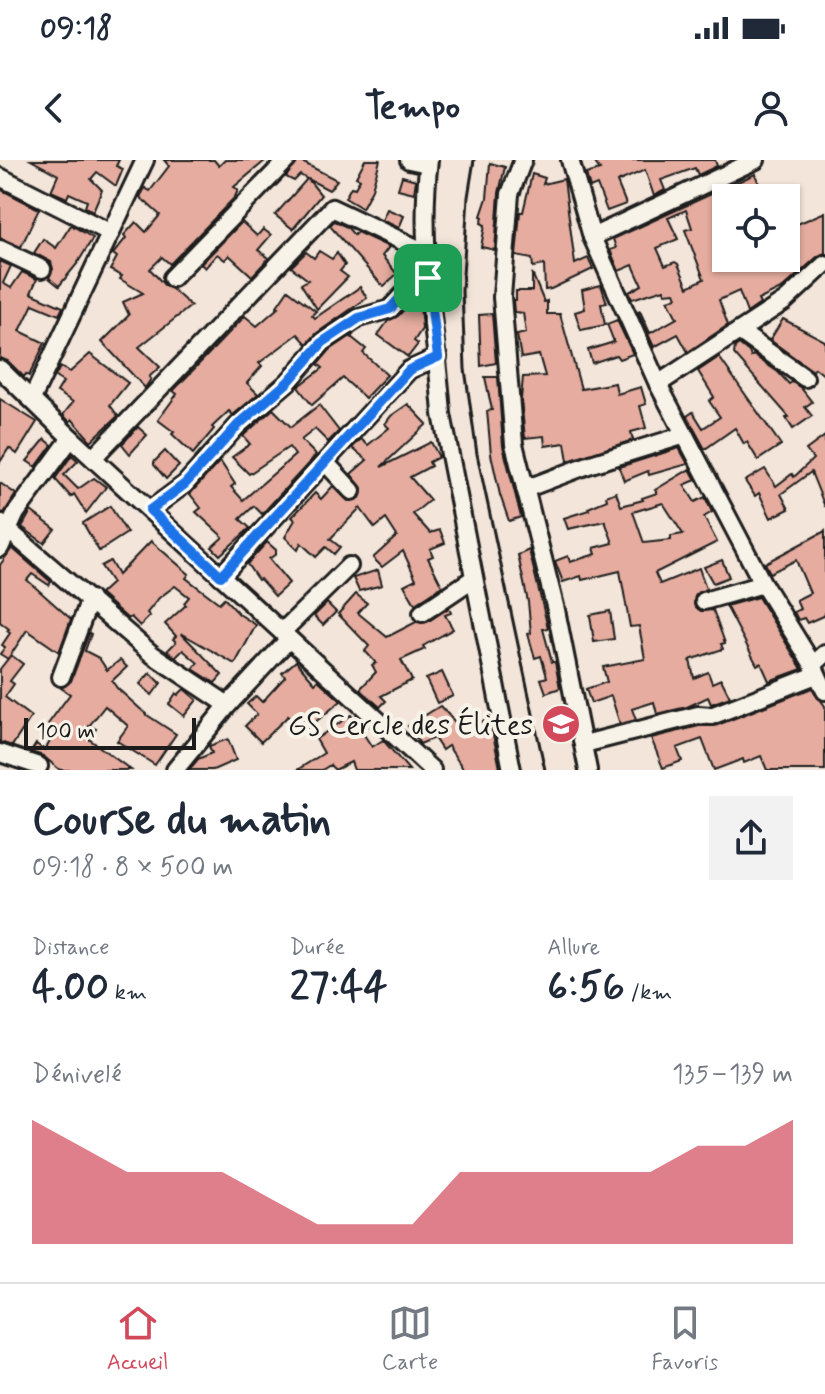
<!DOCTYPE html>
<html lang="fr">
<head>
<meta charset="utf-8">
<style>
  body { margin:0; font-family:Mynerve,sans-serif; background:#f2f2f3; color:#1f2937; height:100vh; display:flex; flex-direction:column; font-size:30px; white-space:nowrap }
  * { box-sizing:border-box; margin:0 }
  p { font-size:26px; color:#747a83 }
  .icon { flex:none; width:44px; height:44px; fill:none; stroke:currentColor; stroke-width:2; stroke-linecap:round; stroke-linejoin:round }
  .map { position:relative; height:610px; overflow:hidden }
  .panel { display:flex; flex-direction:column; background:#fff; flex:1 }
  .panel>* { flex:none }
  .controls { position:absolute; left:712px; top:24px; display:grid; gap:16px }
  .controls a { display:grid; place-items:center; width:88px; height:88px; border-radius:0px; background:#fff; box-shadow:0 2px 6px #0004; font-size:40px }
  .scale { position:absolute; left:24px; bottom:20px; width:172px; box-sizing:border-box; padding-left:8px; border:4px solid #1c1c1c; border-top:0; font-size:22px; line-height:28px; white-space:nowrap; color:#1c1c1c; -webkit-text-stroke:6px #f7f3e8; paint-order:stroke }
  .pin { position:absolute; display:grid; place-items:center; width:68px; height:68px; color:#fff; margin:-34px; border-radius:16px; box-shadow:0 4px 12px #0006 }
  .round { display:grid; place-items:center; flex:none; width:84px; height:84px; border-radius:0px; background:#f2f2f3 }
  .summary { display:flex; align-items:center; justify-content:space-between; height:136px; padding:0 32px }
  h1 { font-size:44px; font-weight:700; line-height:60px }
  .figures { display:grid; grid-template-columns:repeat(3,1fr); gap:12px; height:136px; padding:8px 32px }
  .figures div { display:grid; align-content:center }
  .figures b { font-size:40px; font-weight:700 }
  .figures small { font-size:22px; font-weight:400 }
  .figures p { font-size:22px }
  .chart { height:224px; padding:16px 32px }
  .chart p { display:flex; justify-content:space-between }
  .chart svg { width:100%; height:144px; margin-top:8px; fill:#d1495b; opacity:.7 }
  .status { display:flex; justify-content:space-between; align-items:center; height:56px; padding:0 40px; background:#fff; direction:ltr }
  .status svg { height:22px; fill:currentColor }
  header { display:flex; justify-content:space-between; align-items:center; height:104px; padding:0 32px; background:#fff; font-size:36px; font-weight:700 }
  .menu { display:flex; justify-content:space-around; align-items:center; height:112px; border-top:2px solid #e0e1e3; background:#fff; font-size:22px; color:#747a83 }
  .menu a { display:grid; justify-items:center; gap:4px }
  .menu .on { color:#d1495b }
  .map>svg:first-child { display:block }
  .building { fill:#e5ac9f; stroke:#1c1c1c; stroke-width:2; fill-rule:evenodd }
  .lines { fill:none; stroke-linecap:round; stroke-linejoin:round }
  .minor-casing { stroke:#1c1c1c; stroke-width:22 }
  .minor { stroke:#f7f3e8; stroke-width:16 }
  .rail { stroke:#1c1c1c; stroke-width:3 }
  .route-casing { stroke:#fff; stroke-width:16 }
  .route { stroke:#1a73e8; stroke-width:10 }
  .labels { text-anchor:middle; stroke-width:8; stroke-linejoin:round; paint-order:stroke }
  .poi-label { font-size:28px; fill:#1c1c1c; stroke:#f7f3e8; text-anchor:end }
</style>
</head>
<body>
<div class="status"><b>09:18</b><svg viewBox="0 0 49 12"><path d="M0 12V9h3v3zM5 12V6h3v6zM10 12V3h3v9zM15 12V0h3v12zM26 1h20v11H26zM47 4h2v5h-2z"/></svg></div>
<header><svg class="icon" aria-label="back" viewBox="0 0 24 24"><path d="M15 5l-7 7 7 7"/></svg>Tempo<svg class="icon" aria-label="person" viewBox="0 0 24 24"><circle cx="12" cy="8" r="4"/><path d="M4 21q1-7 8-7t8 7"/></svg></header>
<div class="map">
<svg width="825" height="610" viewBox="0 0 825 610">
  <rect width="100%" height="100%" fill="#f3e5d9"/>
  <filter id="ink" filterUnits="userSpaceOnUse"><feTurbulence type="fractalNoise" baseFrequency=".0125" numOctaves="2"/><feDisplacementMap in="SourceGraphic" scale="16" xChannelSelector="R" yChannelSelector="G"/><feConvolveMatrix kernelMatrix="1 2 1 2 8 2 1 2 1" color-interpolation-filters="sRGB"/></filter>
  <g filter="url(#ink)">
    <g class="building">
      <path d="M31 0H119L116 6 123 9 116 26 97 12 91 19 102 30 93 51 85 47 87 41 69 33 67 38 51 31 58 15Z"/>
      <path d="M164 0H214L219 6 225 0H266L234 27 238 30 235 37 170 104 162 97 150 109 165 126 172 129 191 146 139 187 160 207 149 217 151 219 145 228 102 182 129 155 123 142 143 133 120 119 122 116 110 110 117 97 113 94 126 78 124 75 136 62 146 72 160 55 140 37 145 28 150 31 169 6Z"/>
      <path d="M298 0 337 20 329 30 308 19 321 35 293 69 275 55 307 19 300 15 294 21 286 17Z"/>
      <path d="M365 0H380L372 29 362 48 345 38 351 27 355 28 360 19 356 17Z"/>
      <path d="M593 0H715L717 6 698 15 695 8 661 20 665 30 654 36 645 10 617 22 626 44 607 51 597 25 590 28 586 14 600 10Z"/>
      <path d="M490 3 505 7 499 33 495 90 481 87 485 65 481 63 483 57 481 56 487 38Z"/>
      <path d="M532 14 545 18 543 24 564 19 575 104 588 98 593 109 551 129 545 130 544 105 533 107 532 99 516 96 520 52H523Z"/>
      <path d="M755 14 763 34 755 38H726V98H786V75L790 72 788 68 825 52V93L818 96 783 128 758 140 760 144 747 153 739 131 719 140 728 165 688 192 678 174 654 187 638 152 640 151 650 173 677 158 668 140 677 137 675 132 665 133 664 129 632 139 629 132 642 125 633 105 619 111 610 90 616 88 613 79ZM686 50 692 68 685 70 704 119 688 127 678 104 675 102 665 106 657 88 678 79 668 58Z"/>
      <path d="M402 16 416 20 414 33 398 29Z"/>
      <path d="M0 29 39 49 21 87 0 78Z"/>
      <path d="M387 49 404 56 399 68 382 60Z"/>
      <path d="M334 61 347 67 354 75 357 72 389 87 382 96 397 114 384 126 380 123 330 66Z"/>
      <path d="M242 62 257 76 263 69 271 75 258 90 269 98 252 116 229 95 225 100 217 94 205 108 201 104Z"/>
      <path d="M71 65 93 78 77 104 59 126 49 118 53 109 51 102 34 93 43 79 56 88Z"/>
      <path d="M319 91 332 99 337 93 345 105 340 111 348 117 317 149 301 124 308 120 291 107 306 92 314 98Z"/>
      <path d="M0 101 11 106 3 123 11 128 22 112 37 119 31 133 63 147 59 155 33 144 20 171 45 183 29 216 26 214 24 217 8 201 0 198Z"/>
      <path d="M532 113 544 142 547 141V154H560L581 229 615 223 617 234 641 227 646 244 640 246 646 268 631 272 633 280 568 301 565 283 545 286 544 276 525 278 521 239 523 217 545 216 539 195 521 198 517 175 526 173 523 153 514 152 513 140H516V131H532Z"/>
      <path d="M601 125 607 143 601 144 605 165 581 170 575 152 585 149 582 130Z"/>
      <path d="M360 127 367 138 317 173 307 184 298 174 259 203 262 206 247 223 258 234 233 255 229 251 212 267 214 269 193 294 172 274 174 272 158 260 177 234 173 231 245 156 257 166 279 147 277 146 288 130 316 151 312 155 315 158Z"/>
      <path d="M419 134 422 169 414 181 418 184 408 197 378 175 388 161 398 156Z"/>
      <path d="M492 154 496 203 481 206 479 155Z"/>
      <path d="M783 159 825 181V216L815 208 813 211 770 180Z"/>
      <path d="M617 160 633 194 619 199 616 195 592 203 588 190 614 182 607 164Z"/>
      <path d="M354 174 351 177 366 189 363 193 387 215 365 238 343 218 312 245 298 227 323 208 318 204 330 190Z"/>
      <path d="M739 184 749 192 751 197 753 195 778 212 789 224 792 222 801 228 812 242 805 247 812 256 793 269 786 258 789 257 734 194 735 187Z"/>
      <path d="M90 194 128 223 110 245 118 256 91 281 72 259 70 262 63 255 73 242 57 232 63 222 55 217 60 207 70 212Z"/>
      <path d="M719 197 781 285 758 300 747 282 744 284 735 268 705 289 687 256 693 252 703 268 720 257 709 241 714 237 698 211Z"/>
      <path d="M485 217H498L503 286 521 357 509 361 500 335 491 294 487 251 492 250Z"/>
      <path d="M0 239 37 262 17 294 9 288 0 302Z"/>
      <path d="M408 244 427 264 381 307 431 282 439 297 429 302 431 306 410 317 430 340 413 354 430 373 440 370 445 383 430 389 433 396 428 398 442 426 415 444 404 425 416 419 403 391 382 407 373 398 397 376 386 359 375 368 360 348 330 379 340 387 334 394 326 387 316 397 301 383 298 390 285 377 295 360 292 357 315 333 321 339 333 326 348 341 360 338 362 328 351 314 367 300 352 288 361 279 368 285 389 268 385 264 391 256Z"/>
      <path d="M319 245 339 271 328 282 315 269 301 280 316 295 262 354 254 346 240 359 250 368 220 395 212 387 223 377 196 352 201 348 190 334 220 301 235 324 231 327 243 340 295 295 289 287 249 314 232 297 250 284 243 276 273 249 291 267Z"/>
      <path d="M138 267 147 275 130 294 122 284Z"/>
      <path d="M825 276V347L811 312 781 334 789 349 771 358 759 333 755 336 745 321 765 309 776 326 792 314 794 317 813 299 806 290Z"/>
      <path d="M45 279 52 285 36 307 27 301Z"/>
      <path d="M679 288 688 304 649 315 648 311 624 321 619 307Z"/>
      <path d="M165 291 179 306 166 319 154 305V302Z"/>
      <path d="M72 295 78 301 64 315 78 329 94 318 106 327 86 353 74 334 71 337 55 319Z"/>
      <path d="M690 309 696 320 684 325 695 342 705 337 712 352 704 357 717 382 655 413 660 424 699 408 706 429 696 434 694 445 701 451 713 450 725 483 721 484 723 489 690 500 694 518 708 512 712 523 721 519 730 537 711 544 708 537 687 547 657 554 654 542 632 549 636 560 620 564 611 536 591 543 586 529 607 522 603 507 645 499 639 466 630 467 620 411 582 420 581 416 563 422 555 401 568 396 570 402 596 394 594 388 613 383 605 361 568 369 564 358 589 350 588 348 607 340 606 336 616 332 621 346 643 340 642 338 657 333 655 330ZM663 343 683 374 671 376V380L644 383 633 352Z"/>
      <path d="M0 323 16 334 4 353 0 352Z"/>
      <path d="M110 346 127 373 99 391 83 363Z"/>
      <path d="M31 351 55 369 44 383 22 367Z"/>
      <path d="M825 371V455L807 463 804 458 798 460 794 452 800 449 796 440 810 433 796 400 770 413 765 403Z"/>
      <path d="M151 381 189 414 186 418 219 443 224 438 239 454 256 465 235 504 181 473 222 515 215 523 193 509 198 503 183 490 176 497 167 491 176 482 173 479 176 476 165 464 186 445 184 443 189 437 175 426 159 438 147 453 150 456 140 466 131 457 128 459 100 434 112 423 101 406 110 401 118 415Z"/>
      <path d="M267 382 276 390V394L269 399 289 423 275 436 260 419 258 420 247 404Z"/>
      <path d="M12 388 51 422 49 425 32 414 27 420 71 459 59 492 27 470 8 499 0 494 5 487 2 485 10 473 7 471 9 469 0 462V405Z"/>
      <path d="M529 390 548 468 543 469 552 502H555L560 528 546 533 541 519 547 517 541 496 535 498 528 474 531 473 528 442 518 395Z"/>
      <path d="M722 400 729 417 713 423 704 407Z"/>
      <path d="M378 410 382 425 359 431 353 418Z"/>
      <path d="M356 434 367 443 358 453 387 477 416 462H427L449 448 451 453 445 455 453 469 423 486 425 489 401 500 412 520 381 536 386 541 380 547 360 529 376 512 372 505 376 503 365 491 369 486 338 454Z"/>
      <path d="M758 437 802 509 769 521 761 503 757 505 726 446Z"/>
      <path d="M327 443 336 452 323 465 314 456Z"/>
      <path d="M610 451 614 479 594 482 590 455Z"/>
      <path d="M89 473 91 474 85 491 99 498 107 510 120 500 127 507 112 521 117 528 147 555 176 574 155 605 117 581 128 566 105 546 89 566 96 569 89 579 131 610H60L43 596 31 592 36 584 45 590 56 571 48 564 70 534 61 528 71 521Z"/>
      <path d="M11 495 23 504 10 521 14 524 5 537 31 557 12 586 0 582V509Z"/>
      <path d="M296 501 315 523 318 520 341 541 308 568 300 556 294 562 288 556 261 582 245 566 257 554 247 544 256 536 262 542 285 517 282 513Z"/>
      <path d="M442 512 453 536 437 543 426 519Z"/>
      <path d="M150 513 161 523 152 535 140 524Z"/>
      <path d="M812 528 825 546V610H767L761 596 744 603 743 599 714 610 702 579 677 588 682 601 663 608 651 578 699 566H715Z"/>
      <path d="M184 529 197 540 184 556 169 544 176 533 178 535Z"/>
      <path d="M440 546 457 564 463 560 465 563 476 558 479 562 490 560 500 608 464 610 448 586 442 590 434 578 420 584 408 566Z"/>
      <path d="M351 555 372 587 383 580 409 610H354L351 602 335 610 330 605 322 610H297L324 593 316 579Z"/>
      <path d="M228 579 236 600 213 610H189L198 599 212 593 209 586Z"/>
    </g>
    <g class="lines">
      <g class="minor-casing">
        <g id="minor">
          <path d="M409 0 428 4"/>
          <path d="M429 0C418 86 436 168 442 254L512 610"/>
          <path d="M523 0 510 34 502 137 514 284 556 450 588 610"/>
          <path d="M570 0 592 77 658 224 763 424 813 505 825 531"/>
          <path d="M0 17 111 73"/>
          <path d="M592 77 756 0"/>
          <path d="M0 89 42 109"/>
          <path d="M172 118 287 0"/>
          <path d="M739 171 805 218"/>
          <path d="M0 209 71 278 432 610"/>
          <path d="M658 224 785 141 825 104"/>
          <path d="M32 239 145 0"/>
          <path d="M93 298 332 48 425 92"/>
          <path d="M326 303 352 331"/>
          <path d="M525 329 591 304 685 275"/>
          <path d="M150 350 185 324 238 265 288 222 323 182 359 158 390 149 417 120 428 118"/>
          <path d="M0 363 153 495 228 545"/>
          <path d="M0 388 16 353 71 278"/>
          <path d="M221 416 409 210 438 197"/>
          <path d="M704 441 763 424"/>
          <path d="M422 453 474 418"/>
          <path d="M282 472 349 406"/>
          <path d="M813 505 825 494"/>
          <path d="M61 517 90 439"/>
          <path d="M584 584 698 555 711 556 816 515"/>
          <path d="M0 593 39 606"/>
          <path d="M175 610 228 545 289 479"/>
        </g>
      </g>
      <use href="#minor" class="minor"/>
      <path class="rail" d="M474 0 468 37 462 131 465 209 477 294 545 610"/>
    </g>
  </g>
  <g class="lines" filter="url(#ink)">
    <g class="route-casing">
      <path id="route" d="M428 118 438 197 409 210 221 416 150 350 185 324 238 265 288 222 323 182 359 158 390 149 417 120Z"/>
    </g>
    <use href="#route" class="route"/>
  </g>
  <defs>
    <g id="school-disc" transform="scale(2)"><circle r="9.5" fill="#d1495b" stroke="#f7f3e8"/><path d="M0-5L7-2L0 1L-7-2ZM-4 1L0 2.5L4 1V4Q0 6-4 4Z" fill="#fff"/></g>
  </defs>
  <g fill-rule="evenodd">
    <use href="#school-disc" x="561" y="564"/>
  </g>
  <g class="labels">
    <g class="poi-label">
      <text x="533" y="574">GS Cercle des Élites</text>
    </g>
  </g>
</svg>
<div class="controls">
<a><svg class="icon" aria-label="locate" viewBox="0 0 24 24"><circle cx="12" cy="12" r="6"/><path d="M12 2v4M12 18v4M2 12h4M18 12h4"/></svg></a>
</div>
<div class="scale">100 m</div>
<div class="pin" style="left:428px;top:118px;background:#1e9e55"><svg class="icon" aria-label="arrive" viewBox="0 0 24 24"><path d="M6 21V4h12l-3 4 3 4H6"/></svg></div>
</div>
<section class="panel">
<div class="summary"><div><h1>Course du matin</h1><p>09:18 · 8 × 500 m</p></div><a class="round"><svg class="icon" aria-label="share" viewBox="0 0 24 24"><path d="M12 15V3M7 8l5-5 5 5M5 13v7h14v-7"/></svg></a></div>
<div class="figures">
<div><p>Distance</p><b>4.00<small> km</small></b></div>
<div><p>Durée</p><b>27:44</b></div>
<div><p>Allure</p><b>6:56<small> /km</small></b></div>
</div>
<div class="chart"><p><span>Dénivelé</span>135–139 m</p>
<svg viewBox="0 0 160 44" preserveAspectRatio="none"><path d="M0 44V6L10 14L20 22L30 22L40 22L50 30L60 38L70 38L80 38L90 22L100 22L110 22L120 22L130 22L140 14L150 14L160 6V44z"/></svg>
</div>
</section>
<nav class="menu">
<a class="on"><svg class="icon" aria-label="home" viewBox="0 0 24 24"><path d="M3 11l9-7 9 7M6 9v11h12V9"/></svg>Accueil</a>
<a><svg class="icon" aria-label="map" viewBox="0 0 24 24"><path d="M3 6l6-2 6 2 6-2v14l-6 2-6-2-6 2zM9 4v14M15 6v14"/></svg>Carte</a>
<a><svg class="icon" aria-label="saved" viewBox="0 0 24 24"><path d="M7 4h10v16l-5-4-5 4z"/></svg>Favoris</a>
</nav>
</body>
</html>
